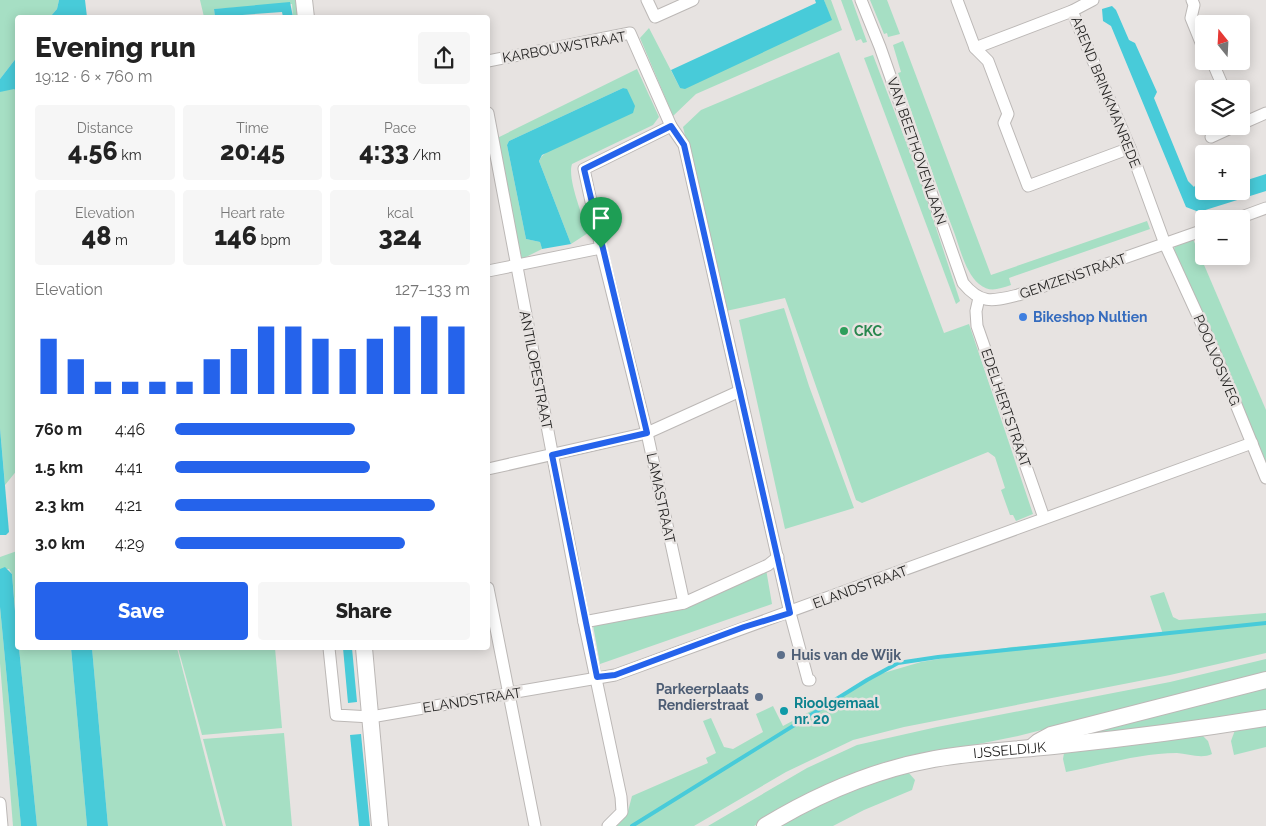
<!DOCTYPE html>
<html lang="en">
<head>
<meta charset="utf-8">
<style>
  body { margin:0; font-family:Raleway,sans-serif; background:#f6f6f6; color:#222; height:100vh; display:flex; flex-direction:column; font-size:19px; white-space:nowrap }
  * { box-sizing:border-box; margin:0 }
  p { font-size:16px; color:#767676 }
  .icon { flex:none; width:28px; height:28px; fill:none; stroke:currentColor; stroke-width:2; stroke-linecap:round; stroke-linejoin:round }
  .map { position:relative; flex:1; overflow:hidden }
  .details { position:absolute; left:15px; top:15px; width:475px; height:635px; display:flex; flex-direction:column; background:#fff; border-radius:5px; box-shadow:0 2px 12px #0003 }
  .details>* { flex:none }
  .needle { width:32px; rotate:342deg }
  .controls { position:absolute; left:1195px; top:15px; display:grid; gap:10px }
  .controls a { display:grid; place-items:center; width:55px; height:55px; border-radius:5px; background:#fff; box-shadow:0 2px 12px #0003; font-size:25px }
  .pin { position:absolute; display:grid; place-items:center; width:42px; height:42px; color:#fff; margin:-51px -21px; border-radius:50% 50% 50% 0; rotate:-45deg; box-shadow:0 0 5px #0007 }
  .pin .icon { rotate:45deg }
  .round { display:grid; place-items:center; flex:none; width:52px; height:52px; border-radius:5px; background:#f6f6f6 }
  .head { display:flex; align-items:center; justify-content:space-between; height:85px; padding:0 20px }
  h1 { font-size:28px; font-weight:800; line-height:38px }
  .figures { display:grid; grid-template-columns:repeat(3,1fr); gap:8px; height:85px; padding:5px 20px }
  .figures div { display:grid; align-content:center; border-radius:5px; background:#f6f6f6; text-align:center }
  .figures b { font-size:25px; font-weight:800 }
  .figures small { font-size:14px; font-weight:400 }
  .figures p { font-size:14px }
  .chart { height:140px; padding:10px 20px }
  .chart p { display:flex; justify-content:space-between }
  .chart svg { width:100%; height:90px; margin-top:5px; stroke:#2563eb; stroke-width:6 }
  .primary-button { display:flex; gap:10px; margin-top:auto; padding:10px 20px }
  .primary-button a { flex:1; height:58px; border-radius:5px; background:#2563eb; color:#fff; font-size:20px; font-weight:800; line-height:58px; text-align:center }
  .primary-button a+a { background:#f6f6f6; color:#222 }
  ul { padding:0 20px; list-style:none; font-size:16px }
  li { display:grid; grid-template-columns:80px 60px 1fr; align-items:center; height:38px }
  li i { height:12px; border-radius:6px; background:#2563eb }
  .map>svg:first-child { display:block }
  .green { fill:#a6dfc4 }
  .water { fill:#48cbd9 }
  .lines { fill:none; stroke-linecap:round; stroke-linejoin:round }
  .stream { stroke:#48cbd9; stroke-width:4 }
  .street-casing { stroke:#bcb8b6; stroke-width:13 }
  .secondary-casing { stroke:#bcb8b6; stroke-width:18 }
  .street { stroke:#fff; stroke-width:11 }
  .secondary { stroke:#fff; stroke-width:16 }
  .route-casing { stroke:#fff; stroke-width:10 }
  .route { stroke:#2563eb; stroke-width:6 }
  .shop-dot { fill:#3f7fe0; stroke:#e7e3e1; stroke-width:2 }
  .leisure-dot { fill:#2e9e5b; stroke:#e7e3e1; stroke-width:2 }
  .service-dot { fill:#5c6f8a; stroke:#e7e3e1; stroke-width:2 }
  .culture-dot { fill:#0f9aa8; stroke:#e7e3e1; stroke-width:2 }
  .labels { text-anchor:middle; stroke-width:5; stroke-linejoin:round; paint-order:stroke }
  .street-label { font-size:14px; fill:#252423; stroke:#e7e3e1 }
  .shop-label { font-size:14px; font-weight:bold; fill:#366cbe; stroke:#e7e3e1; text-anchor:start }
  .leisure-label { font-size:14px; font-weight:bold; fill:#27864d; stroke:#e7e3e1; text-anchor:start }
  .service-label { font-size:14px; font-weight:bold; fill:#4e5e75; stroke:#e7e3e1; text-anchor:start }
  .culture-label { font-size:14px; font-weight:bold; fill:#0d838f; stroke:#e7e3e1; text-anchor:start }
</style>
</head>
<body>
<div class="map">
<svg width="1266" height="826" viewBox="0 0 1266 826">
  <rect width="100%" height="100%" fill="#e7e3e1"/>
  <g class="green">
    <path d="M0 0H59L57 9 50 17 18 18 17 57 0 79Z"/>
    <path d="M200 0H298L300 17H293L292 4 214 9 215 17H204Z"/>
    <path d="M824 0H831L842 30 696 94 673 116 640 38 649 28 680 88 831 20Z"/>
    <path d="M841 0H852L867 42 863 43 861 39 856 41Z"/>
    <path d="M870 0H887L900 34 888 37 887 33 884 34Z"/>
    <path d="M903 41 991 275 1147 221 1150 229 1009 278 1011 285C998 289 990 293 979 284 965 272 960 248 954 232 934 180 917 126 898 73L901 72 893 45Z"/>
    <path d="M839 52 944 333 969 324 1033 514 1016 521 1013 515H1010L1001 490 1005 488 995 457 988 452 862 503 856 500 785 298 726 311 683 127 701 110Z"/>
    <path d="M873 55 920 179 960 301 956 304 864 58Z"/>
    <path d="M637 69 659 117 653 125 572 164C567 179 583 217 588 233L571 244 539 161 542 156 627 90 623 88 509 141 507 145 526 239 540 242 542 249 522 259 503 204 491 141Z"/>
    <path d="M6 89H14L18 92V469L5 485 0 428V92Z"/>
    <path d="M1193 239 1266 410V465L1173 255 1175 245Z"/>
    <path d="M784 308 809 386 854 508 785 529 739 320Z"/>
    <path d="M17 551V629L12 574 9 569H0V557Z"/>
    <path d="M766 569 772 604 600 664 593 625 684 606Z"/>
    <path d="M1164 592 1173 617 1179 620 1266 613V653L1170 675 904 727 853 740 786 772 694 826H617L627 815 632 796 708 763 706 758 716 753 703 721 711 718 724 747 733 749 763 732 756 714 773 706 783 726 880 674 921 662 1012 647 1163 634 1150 596Z"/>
    <path d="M0 607 21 826H13L0 663Z"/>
    <path d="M19 648H71L87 826H37Z"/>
    <path d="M92 648H177L223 826H108Z"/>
    <path d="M178 648H275L282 728 202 735Z"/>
    <path d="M1266 659V673L1018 736 929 754 794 802 754 826H708L807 768 857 745 937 727 1170 682Z"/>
    <path d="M1266 687V713L1078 736Z"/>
    <path d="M1266 726V747L1234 755 1231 741 1235 730Z"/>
    <path d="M284 733 292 826H226L203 739Z"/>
    <path d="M1203 736 1208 741 1212 754C1202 759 1188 754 1177 753 1140 753 1102 765 1066 772L1063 759 1064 753Z"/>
    <path d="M908 772 915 780 912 790 864 810 833 826H778L858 787Z"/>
  </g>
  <g class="water">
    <path d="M59 0H85L87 17H50L57 9Z"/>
    <path d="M815 0H824L832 20 685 89 680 88 671 70 816 3Z"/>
    <path d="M290 2 293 17H283L282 12 215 17 214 9Z"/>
    <path d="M1112 6 1116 10 1129 40 1135 43 1157 92 1154 98 1188 181 1194 187 1196 184 1204 191 1213 195 1221 191H1241V182L1266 174V191L1199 212 1186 207 1111 26 1103 21 1102 9Z"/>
    <path d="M17 57V92L14 89 0 92V79Z"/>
    <path d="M623 88 627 89 635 106 633 113 542 155 539 161 571 244 542 249 540 242 526 239 507 145 509 141Z"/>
    <path d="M0 428 9 532 6 535H0Z"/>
    <path d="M5 567 12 574 18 648H19L37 826H21L0 607V569Z"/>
    <path d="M71 648H92L108 826H87Z"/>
    <path d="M343 648H352L357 702 348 703Z"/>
    <path d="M361 734 370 826H359L350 735Z"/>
  </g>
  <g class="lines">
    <path class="stream" d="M632 826 867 680 898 663 938 657 1266 623"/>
    <g class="street-casing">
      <g id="street">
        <path d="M647 0 655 17 693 0"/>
        <path d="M861 0 880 47 963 283C981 305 993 301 1018 295L1204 230"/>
        <path d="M957 0 975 48 988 61 1008 114 1004 123 1028 186 1130 148"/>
        <path d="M1192 0 1194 5 1191 18 1204 50"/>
        <path d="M1072 11 1093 0"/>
        <path d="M975 48 1072 11 1130 148 1165 244 1215 353 1266 478"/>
        <path d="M488 61 630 33 671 126 684 145 790 613 808 680H810"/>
        <path d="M1212 61 1224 89"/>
        <path d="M488 113 584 622 621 797 622 812 608 826"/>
        <path d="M1241 124 1266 113"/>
        <path d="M1211 137 1235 126"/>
        <path d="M1236 219 1266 208"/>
        <path d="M601 248 647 433 684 603"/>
        <path d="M488 271 601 248 584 169 671 126"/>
        <path d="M979 298 976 311 977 326 1044 518"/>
        <path d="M488 469 647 433 740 391"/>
        <path d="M488 588 535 826"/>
        <path d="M584 622 684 603 768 565 778 557"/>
        <path d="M329 648 336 715 371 717 615 675 1252 443"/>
        <path d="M0 803 2 826"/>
      </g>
    </g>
    <g class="secondary-casing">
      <g id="secondary">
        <path d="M304 0 306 18"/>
        <path d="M364 648 380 826"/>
        <path d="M1031 748 1038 742 1051 735 1266 680"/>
        <path id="s1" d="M765 826C818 794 873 770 934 759 976 751 1020 750 1062 745 1131 738 1198 729 1266 718"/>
      </g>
    </g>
    <use href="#street" class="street"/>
    <use href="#secondary" class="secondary"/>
  </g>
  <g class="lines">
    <g class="route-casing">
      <path id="route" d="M671 126 684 145 790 613 744 627 615 675 597 677 552 455 647 433 584 169Z"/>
    </g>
    <use href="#route" class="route"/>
  </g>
  <circle class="shop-dot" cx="1023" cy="317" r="5"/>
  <circle class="leisure-dot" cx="844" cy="331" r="5"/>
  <g class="service-dot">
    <circle cx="781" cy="655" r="5"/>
    <circle cx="759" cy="697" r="5"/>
  </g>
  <circle class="culture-dot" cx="784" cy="711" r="5"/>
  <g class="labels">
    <g class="street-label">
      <text transform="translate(564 47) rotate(-10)" y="5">KARBOUWSTRAAT</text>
      <text transform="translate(1106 92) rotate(68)" y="5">AREND BRINKMANREDE</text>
      <text transform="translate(917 151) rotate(71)" y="5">VAN BEETHOVENLAAN</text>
      <text transform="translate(1073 276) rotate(-19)" y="5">GEMZENSTRAAT</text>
      <text transform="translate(1217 360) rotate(67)" y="5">POOLVOSWEG</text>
      <text transform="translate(536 370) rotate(79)" y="5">ANTILOPESTRAAT</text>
      <text transform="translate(1006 408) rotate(71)" y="5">EDELHERTSTRAAT</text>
      <text transform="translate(661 498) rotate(78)" y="5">LAMASTRAAT</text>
      <text transform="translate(860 587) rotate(-20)" y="5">ELANDSTRAAT</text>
      <text transform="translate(472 700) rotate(-9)" y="5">ELANDSTRAAT</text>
      <text dy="5" stroke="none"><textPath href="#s1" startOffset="259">IJSSELDIJK</textPath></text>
    </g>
    <g class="shop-label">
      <text x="1033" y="322">Bikeshop Nultien</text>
    </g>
    <g class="leisure-label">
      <text x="854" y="336">CKC</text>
    </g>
    <g class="service-label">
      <text x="791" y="660">Huis van de Wijk</text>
      <text x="749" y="694" text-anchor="end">Parkeerplaats<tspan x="749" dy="16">Rendierstraat</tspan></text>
    </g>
    <g class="culture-label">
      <text x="794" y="708">Rioolgemaal<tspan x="794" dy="16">nr. 20</tspan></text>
    </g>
  </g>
</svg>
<div class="controls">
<a><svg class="needle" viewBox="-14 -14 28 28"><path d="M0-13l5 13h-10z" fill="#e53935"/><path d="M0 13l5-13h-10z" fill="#767676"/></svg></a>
<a><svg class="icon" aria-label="layers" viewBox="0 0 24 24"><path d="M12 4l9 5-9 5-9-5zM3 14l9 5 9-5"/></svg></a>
<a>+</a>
<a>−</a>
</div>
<div class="pin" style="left:601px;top:248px;background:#1e9e55"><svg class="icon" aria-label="arrive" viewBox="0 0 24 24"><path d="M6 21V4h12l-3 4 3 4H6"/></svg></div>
<section class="details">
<div class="head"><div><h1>Evening run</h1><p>19:12 · 6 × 760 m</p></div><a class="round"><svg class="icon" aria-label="share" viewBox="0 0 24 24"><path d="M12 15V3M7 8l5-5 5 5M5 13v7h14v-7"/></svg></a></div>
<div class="figures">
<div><p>Distance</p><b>4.56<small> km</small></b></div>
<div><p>Time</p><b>20:45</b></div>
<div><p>Pace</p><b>4:33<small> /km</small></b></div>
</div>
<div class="figures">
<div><p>Elevation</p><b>48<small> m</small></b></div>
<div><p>Heart rate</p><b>146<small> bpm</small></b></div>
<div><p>kcal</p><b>324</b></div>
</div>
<div class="chart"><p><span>Elevation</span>127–133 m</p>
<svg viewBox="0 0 160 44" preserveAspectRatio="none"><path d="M5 44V17M15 44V27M25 44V38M35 44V38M45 44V38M55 44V38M65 44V27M75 44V22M85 44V11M95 44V11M105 44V17M115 44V22M125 44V17M135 44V11M145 44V6M155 44V11"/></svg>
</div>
<ul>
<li><b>760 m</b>4:46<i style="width:61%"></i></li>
<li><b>1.5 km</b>4:41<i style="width:66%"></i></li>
<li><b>2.3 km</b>4:21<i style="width:88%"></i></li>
<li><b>3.0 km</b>4:29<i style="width:78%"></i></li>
</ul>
<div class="primary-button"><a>Save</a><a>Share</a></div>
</section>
</div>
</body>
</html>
